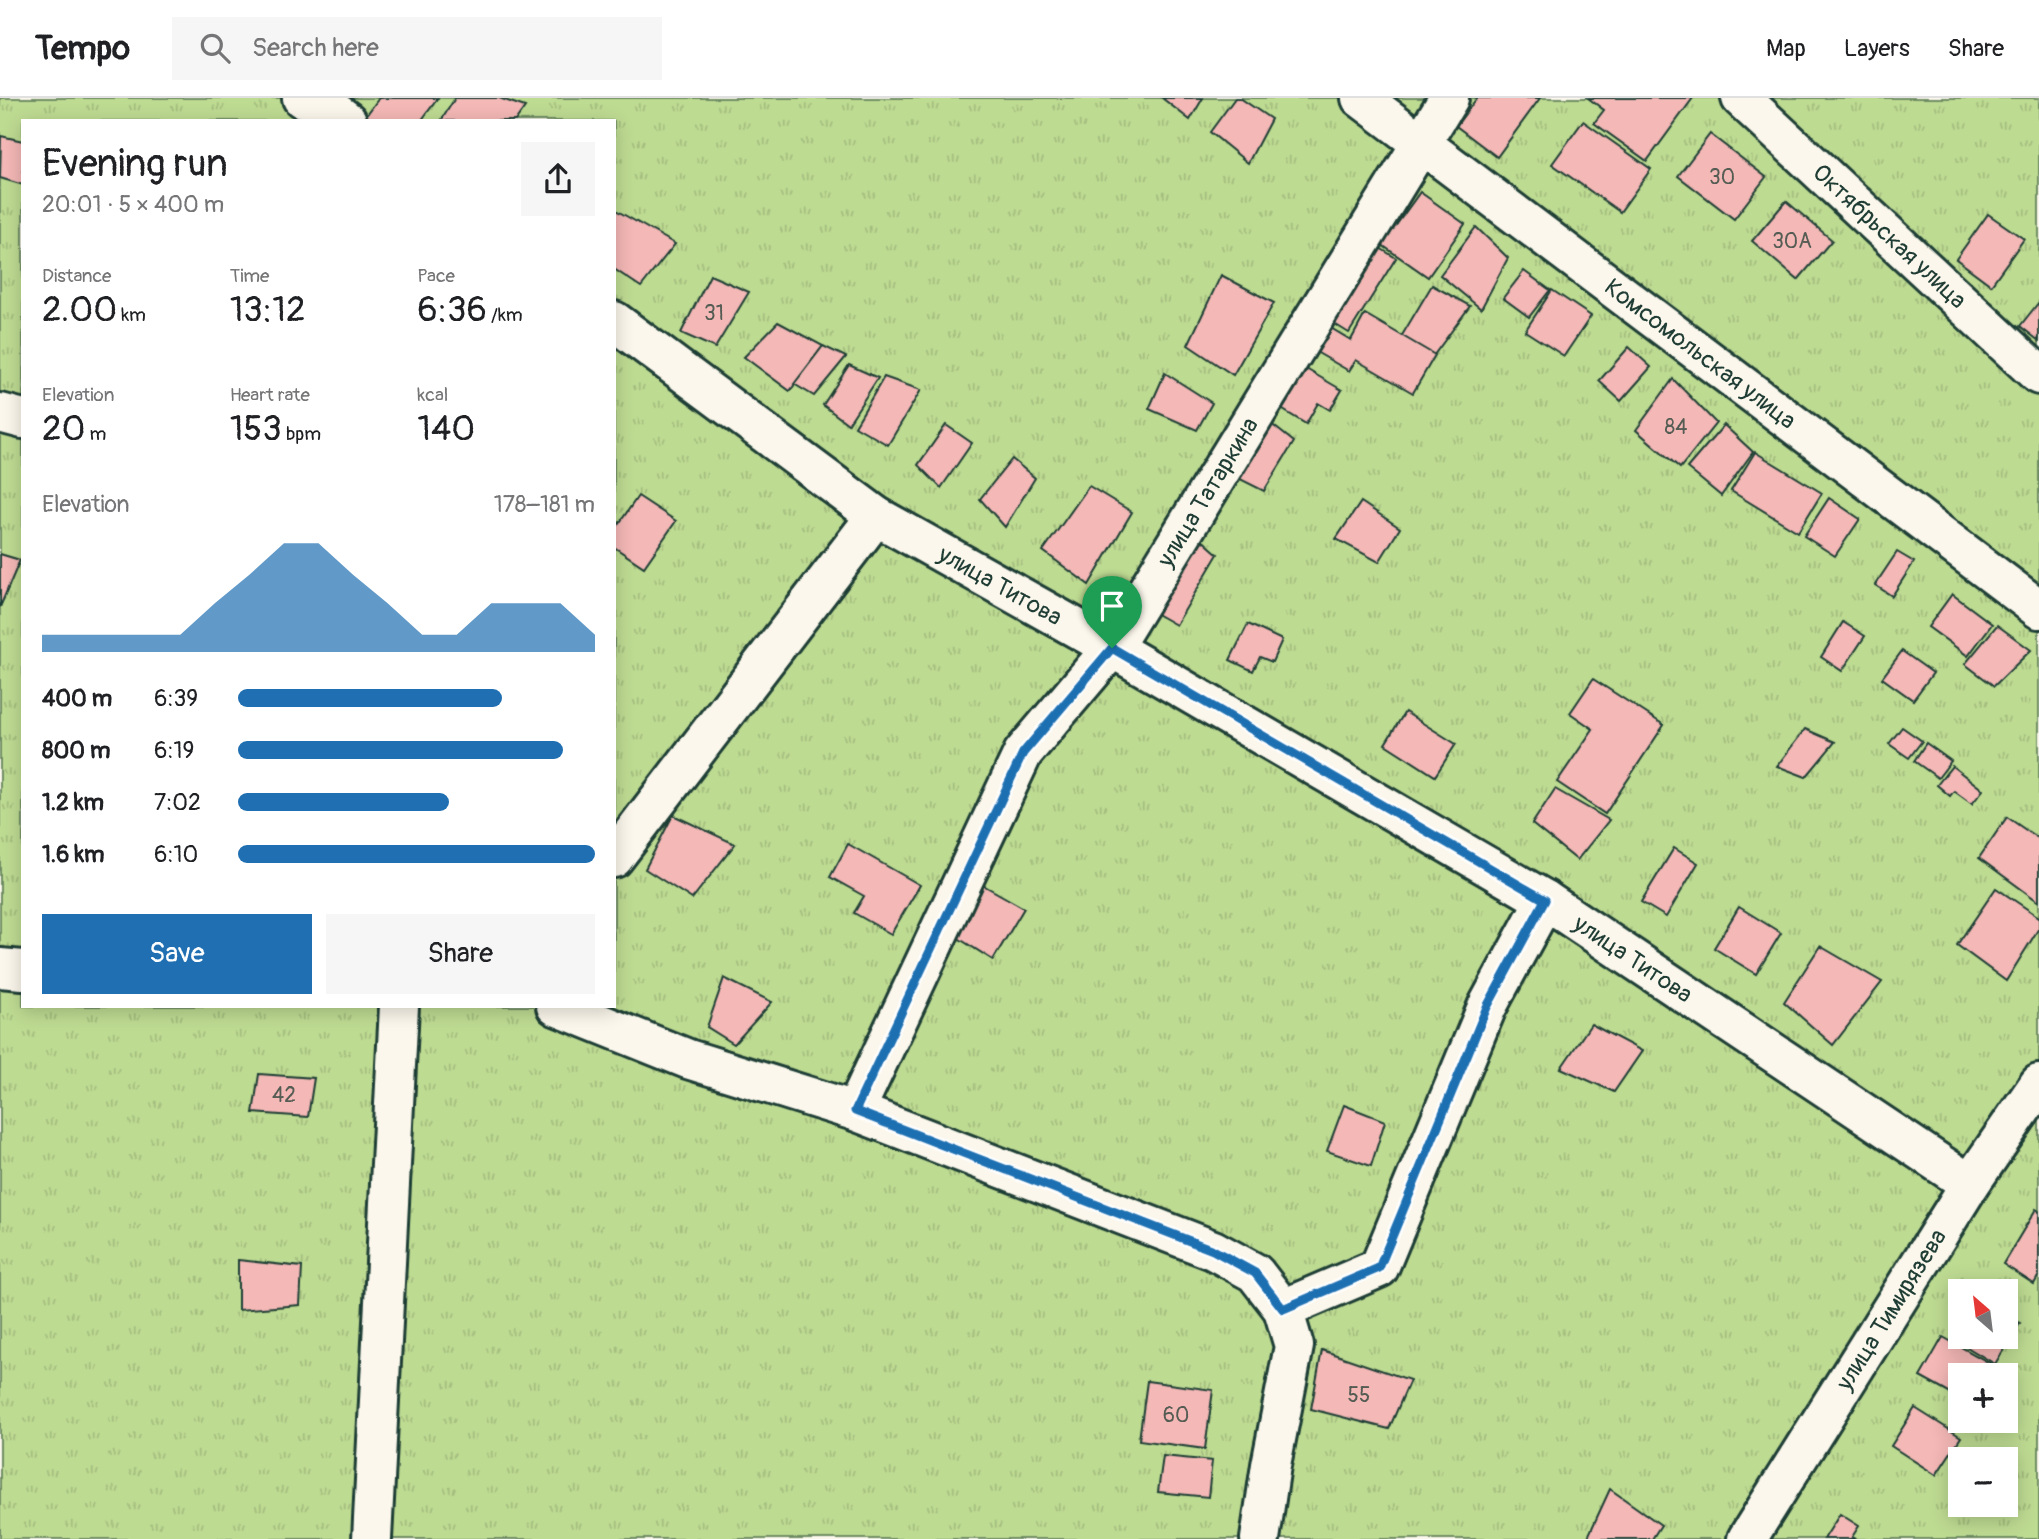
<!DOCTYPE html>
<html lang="en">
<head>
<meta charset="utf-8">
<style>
  body { margin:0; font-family:Pangolin,sans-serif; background:#f6f6f6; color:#202124; height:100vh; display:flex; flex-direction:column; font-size:26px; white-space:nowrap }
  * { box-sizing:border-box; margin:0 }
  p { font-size:23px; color:#757577 }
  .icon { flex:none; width:38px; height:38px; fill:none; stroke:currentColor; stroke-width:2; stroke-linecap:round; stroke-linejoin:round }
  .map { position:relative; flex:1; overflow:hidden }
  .panel { position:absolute; left:21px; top:21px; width:595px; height:889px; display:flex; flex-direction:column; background:#fff; border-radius:0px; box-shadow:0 4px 18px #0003 }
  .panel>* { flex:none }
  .needle { width:46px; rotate:332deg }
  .fabs { position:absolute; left:1948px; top:1181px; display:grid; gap:14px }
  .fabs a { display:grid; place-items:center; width:70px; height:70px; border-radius:0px; background:#fff; box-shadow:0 4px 18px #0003; font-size:35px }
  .pin { position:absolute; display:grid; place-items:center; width:60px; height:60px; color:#fff; margin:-72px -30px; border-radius:50% 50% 50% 0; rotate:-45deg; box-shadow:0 0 7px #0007 }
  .pin .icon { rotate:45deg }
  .round { display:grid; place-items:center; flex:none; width:74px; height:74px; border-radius:0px; background:#f6f6f6 }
  .headline { display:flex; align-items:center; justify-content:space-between; height:119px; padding:0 21px }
  h1 { font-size:38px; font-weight:600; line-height:52px }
  .metrics { display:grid; grid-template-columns:repeat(3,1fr); gap:10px; height:119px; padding:7px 21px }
  .metrics div { display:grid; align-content:center }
  .metrics b { font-size:35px; font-weight:600 }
  .metrics small { font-size:19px; font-weight:400 }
  .metrics p { font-size:19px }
  .chart { height:196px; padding:14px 21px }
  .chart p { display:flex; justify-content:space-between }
  .chart svg { width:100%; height:126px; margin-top:7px; fill:#1f6fb2; opacity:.7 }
  .button { display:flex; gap:14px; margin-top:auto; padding:14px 21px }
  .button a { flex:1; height:80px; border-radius:0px; background:#1f6fb2; color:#fff; font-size:28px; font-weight:600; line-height:80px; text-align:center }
  .button a+a { background:#f6f6f6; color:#202124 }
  ul { padding:0 21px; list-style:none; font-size:23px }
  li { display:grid; grid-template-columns:112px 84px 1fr; align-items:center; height:52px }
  li i { height:18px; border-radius:9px; background:#1f6fb2 }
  header { display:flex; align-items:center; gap:42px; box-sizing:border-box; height:98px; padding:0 35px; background:#fff; border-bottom:2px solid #e0e0e0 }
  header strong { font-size:33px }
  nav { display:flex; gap:38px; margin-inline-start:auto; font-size:24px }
  .search { width:490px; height:63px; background:#f6f6f6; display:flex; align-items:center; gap:18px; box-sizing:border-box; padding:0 24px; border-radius:0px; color:#757577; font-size:26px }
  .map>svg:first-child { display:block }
  .park { fill:url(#park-tufts); stroke:#6e8c63; stroke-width:2; fill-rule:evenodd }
  .building { fill:#f4b8b6; stroke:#1f3d34; stroke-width:2 }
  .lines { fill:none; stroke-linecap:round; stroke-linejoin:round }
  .minor-casing { stroke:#1f3d34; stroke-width:44 }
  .minor { stroke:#fbf7ec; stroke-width:38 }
  .route-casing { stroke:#fff; stroke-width:14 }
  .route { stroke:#1f6fb2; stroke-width:9 }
  .labels { text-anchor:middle; stroke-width:5; stroke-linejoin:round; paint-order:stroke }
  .number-label { font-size:21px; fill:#545c54 }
  .street-label { font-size:24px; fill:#1f3d34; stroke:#fbf7ec }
</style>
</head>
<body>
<header>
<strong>Tempo</strong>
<div class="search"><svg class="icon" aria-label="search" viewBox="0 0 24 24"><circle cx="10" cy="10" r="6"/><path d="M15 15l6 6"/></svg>Search here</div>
<nav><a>Map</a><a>Layers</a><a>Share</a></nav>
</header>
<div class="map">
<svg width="2039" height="1441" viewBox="0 0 2039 1441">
  <defs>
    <pattern id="park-tufts" width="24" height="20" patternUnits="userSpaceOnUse" patternTransform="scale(1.75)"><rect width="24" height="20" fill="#bedb92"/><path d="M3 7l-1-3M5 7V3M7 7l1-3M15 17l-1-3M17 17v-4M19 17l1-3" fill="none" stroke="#a3bd7e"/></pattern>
  </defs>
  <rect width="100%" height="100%" fill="#fbf7ec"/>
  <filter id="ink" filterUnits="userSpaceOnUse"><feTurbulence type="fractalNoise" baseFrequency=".0143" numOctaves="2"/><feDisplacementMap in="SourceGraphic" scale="14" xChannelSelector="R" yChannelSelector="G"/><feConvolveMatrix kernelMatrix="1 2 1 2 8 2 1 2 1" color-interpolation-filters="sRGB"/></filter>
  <g filter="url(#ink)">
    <path class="park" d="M0 0H2039V1441H0ZM23 23H614V908H23ZM1960 1194H2006V1239H1960ZM1960 1278H2006V1323H1960ZM1960 1362H2006V1407H1960Z"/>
    <g class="building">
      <path d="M379 0H438L421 23H371L365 19Z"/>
      <path d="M455 0H499L525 9 515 23H441Z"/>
      <path d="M1162 0H1203L1190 22Z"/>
      <path d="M1235 0H1240L1271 21 1248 65 1210 34Z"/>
      <path d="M1477 0H1540L1497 59 1456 28Z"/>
      <path d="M1588 0H1693L1647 63 1594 25 1604 12Z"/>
      <path d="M1583 23 1651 71 1620 114 1552 66Z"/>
      <path d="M1710 36 1766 79 1734 121 1678 78Z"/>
      <path d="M1 38 23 43V87L0 80Z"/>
      <path d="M1420 94 1465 126 1428 179 1382 147Z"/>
      <path d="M1786 103 1832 142 1798 182 1752 143Z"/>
      <path d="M614 111 675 146 641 189 614 171Z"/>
      <path d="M1988 116 2024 141 1991 187 1956 161Z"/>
      <path d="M1476 129 1508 160 1481 211 1440 177Z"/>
      <path d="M1367 142 1396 160 1349 235 1320 217Z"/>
      <path d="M1524 173 1550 192 1529 219 1503 200Z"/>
      <path d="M710 177 749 194 715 250 681 235Z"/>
      <path d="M1221 177 1274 205 1233 277 1188 247Z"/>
      <path d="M1432 187 1470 208 1428 265 1401 239Z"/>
      <path d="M1552 192 1591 218 1564 258 1525 233Z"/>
      <path d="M2039 204V243L2020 228Z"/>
      <path d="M1365 216 1435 257 1413 295 1356 262 1349 273 1304 247 1319 223 1351 242Z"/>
      <path d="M778 224 823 248 790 293 744 259Z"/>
      <path d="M823 248 846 259 814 298 794 286Z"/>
      <path d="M1629 249 1651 269 1621 303 1599 283Z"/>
      <path d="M1294 264 1342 292 1330 312 1318 305 1306 326 1270 304Z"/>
      <path d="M849 267 878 280 848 326 823 307Z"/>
      <path d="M1165 275 1212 305 1197 332 1149 311Z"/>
      <path d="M884 279 921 292 888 347 855 328Z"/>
      <path d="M1673 281 1716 325 1680 370 1636 332Z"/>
      <path d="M1265 321 1294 344 1264 393 1226 374Z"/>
      <path d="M946 327 972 345 941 390 918 367Z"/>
      <path d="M1724 327 1753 354 1721 398 1687 370Z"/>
      <path d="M1755 354 1822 395 1798 434 1731 393Z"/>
      <path d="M1012 361 1035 380 1005 429 980 401Z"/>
      <path d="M1089 388 1132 414 1089 487 1043 453Z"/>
      <path d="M638 398 676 423 644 469 614 449V433Z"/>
      <path d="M1829 400 1860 421 1835 458 1804 438Z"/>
      <path d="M1361 404 1400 430 1379 464 1336 441Z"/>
      <path d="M1192 433 1218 456 1176 527 1146 510Z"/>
      <path d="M1897 454 1914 464 1892 498 1875 487Z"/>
      <path d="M0 456 20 462 0 509Z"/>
      <path d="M1952 496 1992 526 1968 558 1928 529Z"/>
      <path d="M1843 524 1865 538 1842 573 1821 559Z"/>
      <path d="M1248 526 1282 542 1272 564 1260 559 1253 573 1230 562Z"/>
      <path d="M1997 527 2031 552 1994 588 1965 566Z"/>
      <path d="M1902 553 1933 575 1913 602 1882 580Z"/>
      <path d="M1593 581 1664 627 1605 716 1557 684 1593 631 1570 615Z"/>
      <path d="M1405 614 1456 646 1435 678 1385 646Z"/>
      <path d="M1902 629 1922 643 1909 660 1889 646Z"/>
      <path d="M1805 631 1835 644 1806 679 1777 668Z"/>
      <path d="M1926 645 1951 663 1938 680 1914 663Z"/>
      <path d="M1952 668 1983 692 1972 706 1954 693 1950 698 1937 687Z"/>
      <path d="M1555 691 1609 722 1577 762 1532 726Z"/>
      <path d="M673 717 735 746 692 801 645 771Z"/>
      <path d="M2007 719 2039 741V804L1979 760Z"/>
      <path d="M848 746 920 787 891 836 854 815 864 798 830 779Z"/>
      <path d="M1674 750 1698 765 1666 819 1641 804Z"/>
      <path d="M983 787 1024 810 993 862 955 838Z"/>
      <path d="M1996 790 2039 819V830L2006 883 1957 847Z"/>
      <path d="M1739 809 1781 835 1756 876 1714 850Z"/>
      <path d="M1820 848 1882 884 1833 947 1784 904Z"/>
      <path d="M724 880 772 904 734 946 707 929Z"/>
      <path d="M1591 926 1642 953 1614 994 1561 970Z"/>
      <path d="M259 976 314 980 308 1019 253 1015Z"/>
      <path d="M1344 1007 1385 1023 1371 1068 1327 1053Z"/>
      <path d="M2036 1111 2039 1113V1177L2034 1186 2003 1166Z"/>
      <path d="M238 1162 302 1169 300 1207 238 1212Z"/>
      <path d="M2006 1216 2020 1225 1995 1266 1957 1243 1960 1239H2006Z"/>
      <path d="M1943 1239 1993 1267 1987 1278H1960V1301L1920 1279Z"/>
      <path d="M1322 1252 1410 1282 1389 1331 1311 1311Z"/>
      <path d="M1147 1283 1213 1292 1205 1351 1139 1342Z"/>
      <path d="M1915 1310 1961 1339 1936 1377 1891 1348Z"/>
      <path d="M1163 1358 1212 1363 1208 1399 1158 1394Z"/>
      <path d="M1610 1391 1661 1427 1652 1441H1587Z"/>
      <path d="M1840 1416 1859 1428 1852 1439 1856 1441H1824Z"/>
    </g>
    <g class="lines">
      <g class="minor-casing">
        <g id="minor">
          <path d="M302 0 323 5 347 23"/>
          <path id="s1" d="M1361 0 2039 511"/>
          <path id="s2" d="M1741 0 2039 277"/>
          <path id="s3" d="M614 223 876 418 1112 550 1545 802 1970 1086"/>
          <path d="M0 315 23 321"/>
          <path d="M614 760 876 418"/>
          <path d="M0 870 23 872"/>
          <path d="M556 908 688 961 855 1013 1213 1152 1255 1175 1283 1211 1294 1248 1271 1367 1260 1441"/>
          <path id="s4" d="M855 1013 1023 655 1112 550 1449 0"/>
          <path d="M1283 1211 1379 1170 1487 909 1545 802"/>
          <path d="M372 1441 399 908"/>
          <path id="s5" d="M1747 1441 1970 1086 2039 986"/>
        </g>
      </g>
      <use href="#minor" class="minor"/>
    </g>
  </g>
  <g class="lines" filter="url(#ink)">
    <g class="route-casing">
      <path id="route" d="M1112 550 1545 802 1487 909 1379 1170 1283 1211 1255 1175 1213 1152 855 1013 1023 655Z"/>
    </g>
    <use href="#route" class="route"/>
  </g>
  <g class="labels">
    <g class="number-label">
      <text x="1722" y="86">30</text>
      <text x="1792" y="150">30А</text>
      <text x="714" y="222">31</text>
      <text x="1676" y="336">84</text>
      <text x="284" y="1004">42</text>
      <text x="1359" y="1304">55</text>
      <text x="1176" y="1324">60</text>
    </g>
    <g class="street-label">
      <text dy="8" stroke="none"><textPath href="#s2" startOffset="203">Октябрьская улица</textPath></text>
      <text dy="8" stroke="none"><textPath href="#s1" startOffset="425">Комсомольская улица</textPath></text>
      <text dy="8" stroke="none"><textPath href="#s4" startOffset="716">улица Татаркина</textPath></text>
      <text dy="8" stroke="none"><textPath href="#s3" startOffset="469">улица Титова</textPath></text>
      <text dy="8" stroke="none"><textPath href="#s3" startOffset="1204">улица Титова</textPath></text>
      <text dy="8" stroke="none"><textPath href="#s5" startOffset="271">улица Тимирязева</textPath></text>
    </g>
  </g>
</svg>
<div class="fabs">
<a><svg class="needle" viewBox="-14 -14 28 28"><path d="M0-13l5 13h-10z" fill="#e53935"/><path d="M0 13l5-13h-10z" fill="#757577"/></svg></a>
<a>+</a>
<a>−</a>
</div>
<div class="pin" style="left:1112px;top:550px;background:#1e9e55"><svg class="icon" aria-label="arrive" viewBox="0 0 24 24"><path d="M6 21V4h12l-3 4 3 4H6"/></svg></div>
<section class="panel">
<div class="headline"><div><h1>Evening run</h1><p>20:01 · 5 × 400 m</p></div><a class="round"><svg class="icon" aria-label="share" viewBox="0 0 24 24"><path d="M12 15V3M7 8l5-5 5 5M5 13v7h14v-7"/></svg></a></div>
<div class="metrics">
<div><p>Distance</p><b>2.00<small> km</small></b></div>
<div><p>Time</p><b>13:12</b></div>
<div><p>Pace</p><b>6:36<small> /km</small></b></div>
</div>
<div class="metrics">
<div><p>Elevation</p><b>20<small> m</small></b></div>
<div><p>Heart rate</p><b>153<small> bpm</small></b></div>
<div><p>kcal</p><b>140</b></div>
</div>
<div class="chart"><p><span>Elevation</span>178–181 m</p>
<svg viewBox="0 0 160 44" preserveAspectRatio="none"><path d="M0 44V38L10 38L20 38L30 38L40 38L50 27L60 17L70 6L80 6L90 17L100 27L110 38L120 38L130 27L140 27L150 27L160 38V44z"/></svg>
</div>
<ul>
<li><b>400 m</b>6:39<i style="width:74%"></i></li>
<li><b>800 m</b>6:19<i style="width:91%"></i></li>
<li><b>1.2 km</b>7:02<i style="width:59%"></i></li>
<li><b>1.6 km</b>6:10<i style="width:100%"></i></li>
</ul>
<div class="button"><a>Save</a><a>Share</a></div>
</section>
</div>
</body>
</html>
